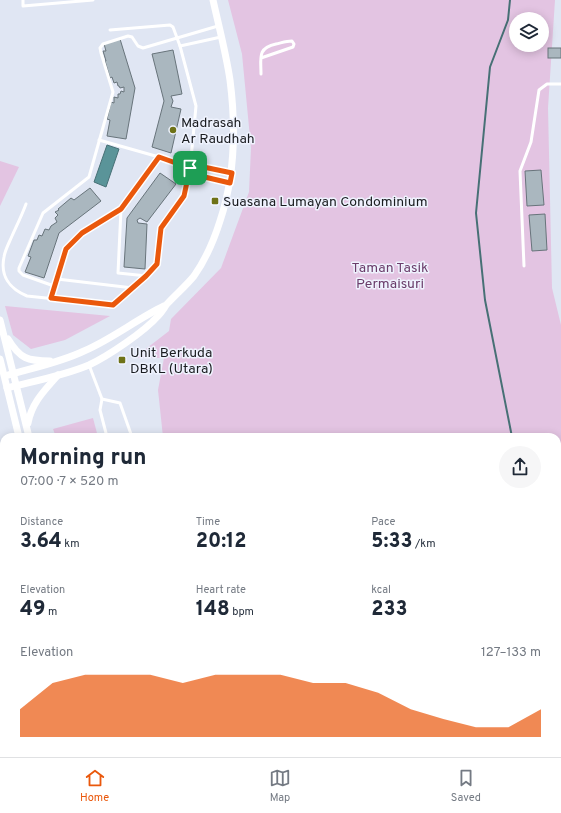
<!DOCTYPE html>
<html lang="en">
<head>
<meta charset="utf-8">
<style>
  body { margin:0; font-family:Overpass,sans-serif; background:#f6f6f7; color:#1f2937; height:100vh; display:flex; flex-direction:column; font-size:15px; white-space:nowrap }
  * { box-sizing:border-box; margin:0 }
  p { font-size:13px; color:#747a83 }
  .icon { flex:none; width:22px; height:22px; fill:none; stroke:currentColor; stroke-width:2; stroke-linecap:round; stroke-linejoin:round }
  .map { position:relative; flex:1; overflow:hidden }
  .details { position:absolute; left:0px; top:433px; width:561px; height:324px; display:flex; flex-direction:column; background:#fff; border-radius:12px 12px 0 0; box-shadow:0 2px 10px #0003 }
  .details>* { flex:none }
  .controls { position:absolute; left:509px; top:12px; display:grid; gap:8px }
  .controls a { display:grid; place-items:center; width:40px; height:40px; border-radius:50%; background:#fff; box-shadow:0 2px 10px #0003; font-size:20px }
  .pin { position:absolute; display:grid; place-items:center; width:34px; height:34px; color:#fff; margin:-17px; border-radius:8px; box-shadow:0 2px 6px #0006 }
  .round { display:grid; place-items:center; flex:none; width:42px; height:42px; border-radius:21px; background:#f6f6f7 }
  .head { display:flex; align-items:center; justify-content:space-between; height:68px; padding:0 20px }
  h1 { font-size:22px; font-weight:800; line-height:30px }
  .stats { display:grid; grid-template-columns:repeat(3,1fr); gap:6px; height:68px; padding:4px 20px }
  .stats div { display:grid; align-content:center }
  .stats b { font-size:20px; font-weight:800 }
  .stats small { font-size:11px; font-weight:400 }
  .stats p { font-size:11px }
  .chart { height:112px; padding:8px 20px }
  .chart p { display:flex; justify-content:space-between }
  .chart svg { width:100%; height:72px; margin-top:4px; fill:#ea580c; opacity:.7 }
  .menu { display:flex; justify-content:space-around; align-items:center; height:56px; border-top:1px solid #e0e1e3; background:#fff; font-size:11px; color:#747a83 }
  .menu a { display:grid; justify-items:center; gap:2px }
  .menu .on { color:#ea580c }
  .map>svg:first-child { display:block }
  .green { fill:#e3c4e2; fill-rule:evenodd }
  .water { fill:#5a9499; stroke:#477075 }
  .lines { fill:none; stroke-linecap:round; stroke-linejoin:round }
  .stream { stroke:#477075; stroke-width:2 }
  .building { fill:#aab7bf; stroke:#68747b }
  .service { stroke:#fff; stroke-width:3 }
  .minor { stroke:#fff; stroke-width:5.5 }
  .tertiary { stroke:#fff; stroke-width:7 }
  .route-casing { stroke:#fff; stroke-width:8 }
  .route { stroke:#ea580c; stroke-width:5 }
  .poi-dot { fill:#6e7217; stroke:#eff3fe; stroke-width:1.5 }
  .labels { text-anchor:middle; stroke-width:3; stroke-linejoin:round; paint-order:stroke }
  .poi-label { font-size:14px; fill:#1a1c20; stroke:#eff3fe; text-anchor:start }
  .park-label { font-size:14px; fill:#6b3d6b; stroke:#eff3fe }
</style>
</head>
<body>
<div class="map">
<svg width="561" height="757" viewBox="0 0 561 757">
  <rect width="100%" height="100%" fill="#e0e6f3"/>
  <g class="green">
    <path d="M228 0H555L548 108 552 288 561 325V541L557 548V437H163L158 390 164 358H134L169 331 171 319 221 268 249 192 251 148 242 54ZM516 19H542V45H516Z"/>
    <path d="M0 161 19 167 0 206Z"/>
    <path d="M5 306 110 316 65 340 31 349 13 335Z"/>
    <path d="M93 418 98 437H56L53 429Z"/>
    <path d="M301 753H471L470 757H305Z"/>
  </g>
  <g class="water">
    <path d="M107 145 119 149 106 187 94 182Z"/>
    <rect x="414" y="753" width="19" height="4"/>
  </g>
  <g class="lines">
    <path class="stream" d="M510 0 508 20 490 67 476 213 485 300 512 437"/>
  </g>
  <g class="building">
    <path d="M120 39 135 88 126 139 107 136 110 120 107 119 111 102 114 103V97L118 98V94H120L121 91 124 92V87L120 88 119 86H118L117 82 114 83 112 77 110 78 105 61H106L103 51H106L104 44Z"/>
    <rect x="548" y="48" width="13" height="10"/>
    <path d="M173 50 182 94 171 96 173 101 171 107 181 109 171 153 152 147 164 101 152 54Z"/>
    <path d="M541 170 544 205 527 206 525 171Z"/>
    <path d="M160 173 176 184 147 222 140 218 137 220 138 223 147 224 145 269 124 267 127 218Z"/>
    <path d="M90 188 101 201 59 233 44 278 25 272 31 257 28 256 34 240H37L39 235 42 236 45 229 49 230 51 226 57 222 55 218 58 215 55 212 59 210 58 209 71 198 74 200Z"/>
    <path d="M545 214 547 250 532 251 529 215Z"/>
    <path d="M561 640V663L557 661V650Z"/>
    <path d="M557 682 561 683V705L557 704Z"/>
    <path d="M4 707V722L0 715V709Z"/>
    <path d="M0 715 4 722V726L0 728Z"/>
    <path d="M557 724 561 726V748L557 746Z"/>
    <path d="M4 731V741L0 734V733Z"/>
    <path d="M0 734 4 741V749L1 751Z"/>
    <path d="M75 753H90V754L83 757H74L73 754Z"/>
    <path d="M169 753H189L188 757H177Z"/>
    <path d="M191 753H218L227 757H189Z"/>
    <path d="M517 753H525L535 757H515Z"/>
  </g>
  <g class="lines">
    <g class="service">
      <path d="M23 0V6L93 0"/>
      <path d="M180 46 221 37"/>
      <path d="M261 58 293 47 294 44 292 41C286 41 281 43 276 44 257 48 261 58 261 74"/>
      <path d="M99 140 159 157 190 169 193 174 229 182"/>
      <path d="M190 169 194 165 230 173"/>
      <path d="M26 204C22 215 17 225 12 236 9 243 5 250 4 257 0 276 10 289 27 296L113 305 147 276 157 264 161 228 184 196 190 169 196 106 180 46 173 27 170 25 110 30"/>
      <path d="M524 266 520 171 531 142 539 90 547 84H561"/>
      <path d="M147 276 118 273 121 209 159 157"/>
      <path d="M57 279 133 288"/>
      <path d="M54 286 23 275 19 271V268L43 213 89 177 113 92 101 53 100 48 103 44 128 36 132 37 138 46 143 48 218 26"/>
      <path d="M51 298 66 249 82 233 121 209"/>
      <path d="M89 365 102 399 100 410 107 437"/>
      <path d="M102 399 120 403 132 437"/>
      <path d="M557 633 561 632"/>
      <path d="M278 753 285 757"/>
      <path d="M262 757 264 753"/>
      <path d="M507 757 508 753"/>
    </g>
    <g class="minor">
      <path d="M0 501 4 512"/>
      <path d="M0 525 4 519"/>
      <path d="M0 562 4 561"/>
      <path d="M557 589 561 585"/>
      <path d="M1 608 4 617"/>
      <path d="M0 632H4"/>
      <path d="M0 696 4 694"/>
      <path d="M62 753 64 757"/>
      <path d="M21 757 28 753"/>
      <path d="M484 757 485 753"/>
    </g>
    <g class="tertiary">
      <path d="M0 320 29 437"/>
      <path d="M8 339C20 359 28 361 50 361"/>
      <path d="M0 359 19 437"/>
      <path d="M5 376C31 368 59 363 84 351 112 339 137 319 164 306"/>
      <path d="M7 388C34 381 63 376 89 365 108 356 144 332 158 316 162 312 164 308 167 304 176 294 186 286 194 276 206 259 214 240 220 221 235 176 236 127 230 80 226 53 219 27 213 0"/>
      <path d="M28 423C32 402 45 390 58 375"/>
      <path d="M114 753 116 757"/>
    </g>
  </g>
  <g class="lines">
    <g class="route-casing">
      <path id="route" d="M190 168 159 157 121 209 82 233 66 249 51 298 113 305 146 276 157 264 161 228 184 196 190 168 192 174 230 183 232 173 194 165 190 168"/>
    </g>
    <use href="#route" class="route"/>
  </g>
  <g class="poi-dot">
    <circle cx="173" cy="130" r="4"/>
    <rect x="211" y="197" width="8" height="8" rx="2"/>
    <rect x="118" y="356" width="8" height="8" rx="2"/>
  </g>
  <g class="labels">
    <g class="poi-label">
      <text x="181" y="127">Madrasah<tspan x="181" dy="16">Ar Raudhah</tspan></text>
      <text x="223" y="206">Suasana Lumayan Condominium</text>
      <text x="130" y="357">Unit Berkuda<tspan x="130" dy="16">DBKL (Utara)</tspan></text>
    </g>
    <g class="park-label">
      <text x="390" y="272">Taman Tasik<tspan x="390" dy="16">Permaisuri</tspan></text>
    </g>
  </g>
</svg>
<div class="controls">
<a><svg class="icon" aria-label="layers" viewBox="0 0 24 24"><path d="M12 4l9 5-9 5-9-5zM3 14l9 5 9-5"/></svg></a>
</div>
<div class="pin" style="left:190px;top:168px;background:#1e9e55"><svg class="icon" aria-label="arrive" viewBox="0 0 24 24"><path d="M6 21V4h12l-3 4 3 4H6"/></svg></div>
<section class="details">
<div class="head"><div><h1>Morning run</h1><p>07:00 · 7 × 520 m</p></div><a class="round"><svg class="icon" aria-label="share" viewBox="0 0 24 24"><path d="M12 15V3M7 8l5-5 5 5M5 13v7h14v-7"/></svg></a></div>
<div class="stats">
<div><p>Distance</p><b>3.64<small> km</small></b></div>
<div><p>Time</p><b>20:12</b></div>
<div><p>Pace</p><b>5:33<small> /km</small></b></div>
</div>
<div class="stats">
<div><p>Elevation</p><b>49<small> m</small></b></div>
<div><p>Heart rate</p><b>148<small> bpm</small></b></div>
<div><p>kcal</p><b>233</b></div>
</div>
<div class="chart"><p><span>Elevation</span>127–133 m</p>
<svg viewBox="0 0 160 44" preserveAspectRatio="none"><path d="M0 44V27L10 11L20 6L30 6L40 6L50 11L60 6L70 6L80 6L90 11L100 11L110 17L120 27L130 33L140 38L150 38L160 27V44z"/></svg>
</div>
</section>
</div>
<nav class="menu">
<a class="on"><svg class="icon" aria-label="home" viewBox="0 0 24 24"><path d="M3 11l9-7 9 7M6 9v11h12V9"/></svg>Home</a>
<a><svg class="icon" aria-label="map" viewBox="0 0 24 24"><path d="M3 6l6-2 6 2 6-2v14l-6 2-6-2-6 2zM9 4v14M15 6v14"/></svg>Map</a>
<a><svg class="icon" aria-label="saved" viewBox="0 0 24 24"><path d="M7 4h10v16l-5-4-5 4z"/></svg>Saved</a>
</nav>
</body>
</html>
